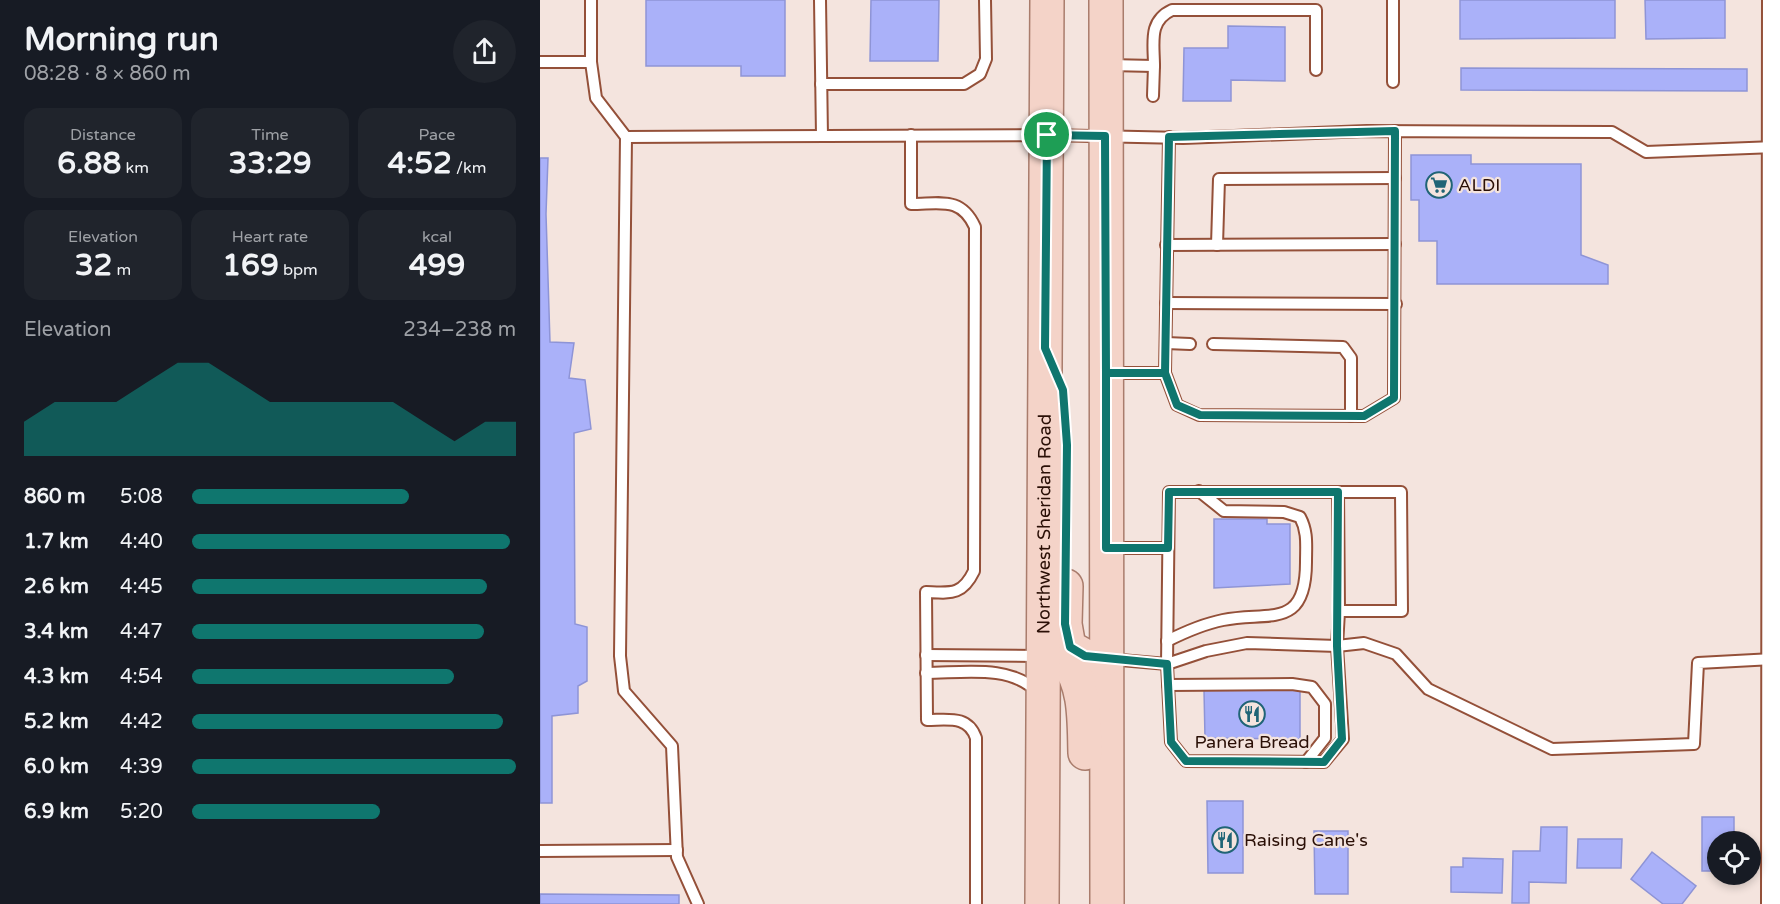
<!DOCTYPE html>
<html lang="en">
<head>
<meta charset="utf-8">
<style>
  body { margin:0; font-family:"Varela Round",sans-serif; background:#20242c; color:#f1f3f6; height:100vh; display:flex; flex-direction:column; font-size:22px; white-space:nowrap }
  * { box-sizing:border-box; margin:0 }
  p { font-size:20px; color:#9ea1a6 }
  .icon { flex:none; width:33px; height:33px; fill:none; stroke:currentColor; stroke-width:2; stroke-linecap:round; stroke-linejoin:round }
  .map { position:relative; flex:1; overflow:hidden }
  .details { display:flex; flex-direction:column; background:#171b24; width:540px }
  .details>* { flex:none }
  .fabs { position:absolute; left:1167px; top:831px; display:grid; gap:12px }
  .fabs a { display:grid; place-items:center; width:54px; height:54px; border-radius:50%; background:#171b24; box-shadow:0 3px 9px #0003; font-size:30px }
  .pin { position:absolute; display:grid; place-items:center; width:51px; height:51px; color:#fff; margin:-26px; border:3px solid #fff; border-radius:50%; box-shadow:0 2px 6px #0007 }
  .round { display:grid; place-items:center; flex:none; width:63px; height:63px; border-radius:32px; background:#20242c }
  .summary { display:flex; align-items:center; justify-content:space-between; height:102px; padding:0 24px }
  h1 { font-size:33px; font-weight:700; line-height:45px }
  .metrics { display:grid; grid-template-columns:repeat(3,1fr); gap:9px; height:102px; padding:6px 24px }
  .metrics div { display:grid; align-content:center; border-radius:15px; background:#20242c; text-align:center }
  .metrics b { font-size:30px; font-weight:700 }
  .metrics small { font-size:16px; font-weight:400 }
  .metrics p { font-size:16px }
  .chart { height:168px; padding:12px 24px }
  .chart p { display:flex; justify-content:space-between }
  .chart svg { width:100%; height:108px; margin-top:6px; fill:#0f766e; opacity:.7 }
  ul { padding:0 24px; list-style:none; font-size:20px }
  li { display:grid; grid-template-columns:96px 72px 1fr; align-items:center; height:45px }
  li i { height:15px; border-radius:8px; background:#0f766e }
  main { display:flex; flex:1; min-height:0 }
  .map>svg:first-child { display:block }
  .building { fill:#aab1f9; stroke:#8e94d6; stroke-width:1.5 }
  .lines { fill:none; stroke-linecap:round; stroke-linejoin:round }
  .lane-casing { stroke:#945039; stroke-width:14 }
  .street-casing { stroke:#945039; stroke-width:26 }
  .primary-casing { stroke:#a97c6c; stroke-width:36 }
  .lane { stroke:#fff; stroke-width:10 }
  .street { stroke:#fff; stroke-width:22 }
  .primary { stroke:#f4d3c8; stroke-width:33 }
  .route-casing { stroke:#fff; stroke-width:12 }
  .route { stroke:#0f766e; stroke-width:8 }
  .labels { text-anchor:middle; stroke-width:4.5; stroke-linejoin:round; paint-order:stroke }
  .poi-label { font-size:18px; fill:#2a0f06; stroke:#f4e4de; text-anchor:start }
  .street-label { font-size:18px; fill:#2a0f06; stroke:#f4e4de }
</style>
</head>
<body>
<main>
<section class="details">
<div class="summary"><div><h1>Morning run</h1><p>08:28 · 8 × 860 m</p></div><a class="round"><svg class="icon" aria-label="share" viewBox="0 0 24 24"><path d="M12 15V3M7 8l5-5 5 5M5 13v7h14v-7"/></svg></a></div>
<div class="metrics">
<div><p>Distance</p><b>6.88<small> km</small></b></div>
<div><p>Time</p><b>33:29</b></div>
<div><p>Pace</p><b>4:52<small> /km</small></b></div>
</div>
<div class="metrics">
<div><p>Elevation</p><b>32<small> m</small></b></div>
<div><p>Heart rate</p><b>169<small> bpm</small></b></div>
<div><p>kcal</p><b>499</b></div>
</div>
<div class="chart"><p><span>Elevation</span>234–238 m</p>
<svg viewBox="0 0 160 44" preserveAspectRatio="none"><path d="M0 44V30L10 22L20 22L30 22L40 14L50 6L60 6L70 14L80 22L90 22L100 22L110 22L120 22L130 30L140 38L150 30L160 30V44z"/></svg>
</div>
<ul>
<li><b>860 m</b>5:08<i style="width:67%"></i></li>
<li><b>1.7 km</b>4:40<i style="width:98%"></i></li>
<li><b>2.6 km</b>4:45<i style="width:91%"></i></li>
<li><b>3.4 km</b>4:47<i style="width:90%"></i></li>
<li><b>4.3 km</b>4:54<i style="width:81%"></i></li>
<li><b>5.2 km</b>4:42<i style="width:96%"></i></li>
<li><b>6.0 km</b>4:39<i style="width:100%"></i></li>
<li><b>6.9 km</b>5:20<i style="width:58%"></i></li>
</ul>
</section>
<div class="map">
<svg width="1240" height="904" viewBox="0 0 1240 904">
  <rect width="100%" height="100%" fill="#f4e4de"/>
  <g class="building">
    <path d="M106 0H245V76H201V66H106Z"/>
    <path d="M331 0H399L398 61H330Z"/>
    <path d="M920 0H1075V38L920 39Z"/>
    <path d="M1105 0H1185V38L1106 39Z"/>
    <path d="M688 26 745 27V81L691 80V101H643L644 48H688Z"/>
    <path d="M921 68 1207 69V91L921 90Z"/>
    <path d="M871 155H931V164H1041V255L1068 265V284H897V241H879V200H871Z"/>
    <path d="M0 158H8L6 214 10 342 34 343 29 378 45 380 51 429 34 433 35 624 47 627V681L38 686V713L12 716V803H0Z"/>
    <path d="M674 519H727V524H750V584L674 588Z"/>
    <path d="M664 690H760V739L665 738Z"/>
    <path d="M667 801H703V873H668Z"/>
    <path d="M1162 817H1194V842H1178V871H1162Z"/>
    <path d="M1001 827H1027L1026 883 989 882V903H972L973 851H1000Z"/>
    <path d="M774 831H808V894H775Z"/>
    <path d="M1038 839H1082L1081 868H1037Z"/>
    <path d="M1112 852 1156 886 1142 904H1123L1091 879Z"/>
    <path d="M923 858 963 859 962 893 911 892V867H923Z"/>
    <path d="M0 894 139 895V904H0Z"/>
  </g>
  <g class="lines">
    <g class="lane-casing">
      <g id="lane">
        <path d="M51 0V62"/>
        <path d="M280 0 282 136"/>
        <path d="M853 0V82"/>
        <path d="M0 62H51L56 98 86 137"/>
        <path d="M569 65 614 66C614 43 608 21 632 10H776V70"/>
        <path d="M281 84H424L440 74 446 59 445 0"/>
        <path d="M613 96 614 66"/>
        <path d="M371 135V204C400 204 421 196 435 227L434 571C422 596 410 593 386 592L387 720C408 720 428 715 436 738V904"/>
        <path d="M626 245 855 244"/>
        <path d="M677 245 679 179 855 178"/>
        <path d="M626 303 856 304"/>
        <path d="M626 343 650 344"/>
        <path d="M673 344 803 347 811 358V416"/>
        <path d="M570 373H625L629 137"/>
        <path d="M625 373 637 405 659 415 824 416 854 398 855 131"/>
        <path d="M798 492 799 611H862L861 492H629L627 664 666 651 707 643 797 646 824 643 856 654 888 689 1012 749 1154 744 1158 663 1233 659"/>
        <path d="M570 548H628"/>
        <path d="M627 641C645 632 663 624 683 620 730 611 766 630 766 562 766 545 768 532 760 517L744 512 684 511 659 491"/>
        <path d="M386 655 499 656"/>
        <path d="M569 659 627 664 631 742 646 761 784 762 803 739 797 646 799 611"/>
        <path d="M386 673C422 673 471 664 497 692"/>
        <path d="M628 685 752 684 772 687 785 704V738L766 762"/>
        <path d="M0 851 137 850"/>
        <path d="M158 904 137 857 132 746 84 691 80 656 86 137 507 135 643 138 827 131 1072 132 1106 152 1235 147"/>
      </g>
    </g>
    <g class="street-casing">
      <path id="street" d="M1233 904 1234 0"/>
    </g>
    <g class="primary-casing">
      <g id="primary">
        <path d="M566 0 567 904"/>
        <path d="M526 586 525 624 529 647 545 656 567 658"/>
        <path d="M504 656 526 660C546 687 544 720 545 753"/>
        <path id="s1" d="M502 904 507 0"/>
      </g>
    </g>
    <use href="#lane" class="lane"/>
    <use href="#street" class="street"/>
    <use href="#primary" class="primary"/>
  </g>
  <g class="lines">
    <g class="route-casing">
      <path id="route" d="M507 135 505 348 523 390 527 445 525 624 530 647 545 656 627 664 631 742 646 761 784 762 802 739 797 646 798 492H629L628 548H566V373H625L629 137 855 131 854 398 824 416 660 415 637 405 625 373H566L565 136 507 135"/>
    </g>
    <use href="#route" class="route"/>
  </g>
  <defs>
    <g id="supermarket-ring" transform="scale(1.35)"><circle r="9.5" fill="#f4e4de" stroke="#206476" stroke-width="1.5"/><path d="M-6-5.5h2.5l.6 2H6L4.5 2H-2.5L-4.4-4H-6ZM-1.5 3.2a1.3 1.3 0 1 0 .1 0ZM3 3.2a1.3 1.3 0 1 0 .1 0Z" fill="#206476"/></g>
    <g id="restaurant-ring" transform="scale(1.35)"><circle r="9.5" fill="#f4e4de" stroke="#206476" stroke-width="1.5"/><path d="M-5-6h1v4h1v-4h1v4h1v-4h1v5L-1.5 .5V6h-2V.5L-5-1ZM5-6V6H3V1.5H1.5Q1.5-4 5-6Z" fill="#206476"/></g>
  </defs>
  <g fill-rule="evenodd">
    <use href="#supermarket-ring" x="899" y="185"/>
    <use href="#restaurant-ring" x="712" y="714"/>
    <use href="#restaurant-ring" x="685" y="840"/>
  </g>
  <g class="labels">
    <g class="poi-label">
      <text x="918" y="191">ALDI</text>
      <text x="712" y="748" text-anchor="middle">Panera Bread</text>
      <text x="704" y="846">Raising Cane's</text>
    </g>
    <g class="street-label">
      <text dy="6" stroke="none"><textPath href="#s1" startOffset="380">Northwest Sheridan Road</textPath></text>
    </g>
  </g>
</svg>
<div class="fabs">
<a><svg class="icon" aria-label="locate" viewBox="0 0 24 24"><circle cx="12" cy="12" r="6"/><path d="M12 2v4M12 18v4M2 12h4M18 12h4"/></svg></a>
</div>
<div class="pin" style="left:507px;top:135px;background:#1e9e55"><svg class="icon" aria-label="arrive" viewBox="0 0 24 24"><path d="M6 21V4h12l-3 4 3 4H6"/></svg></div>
</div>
</main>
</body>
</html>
